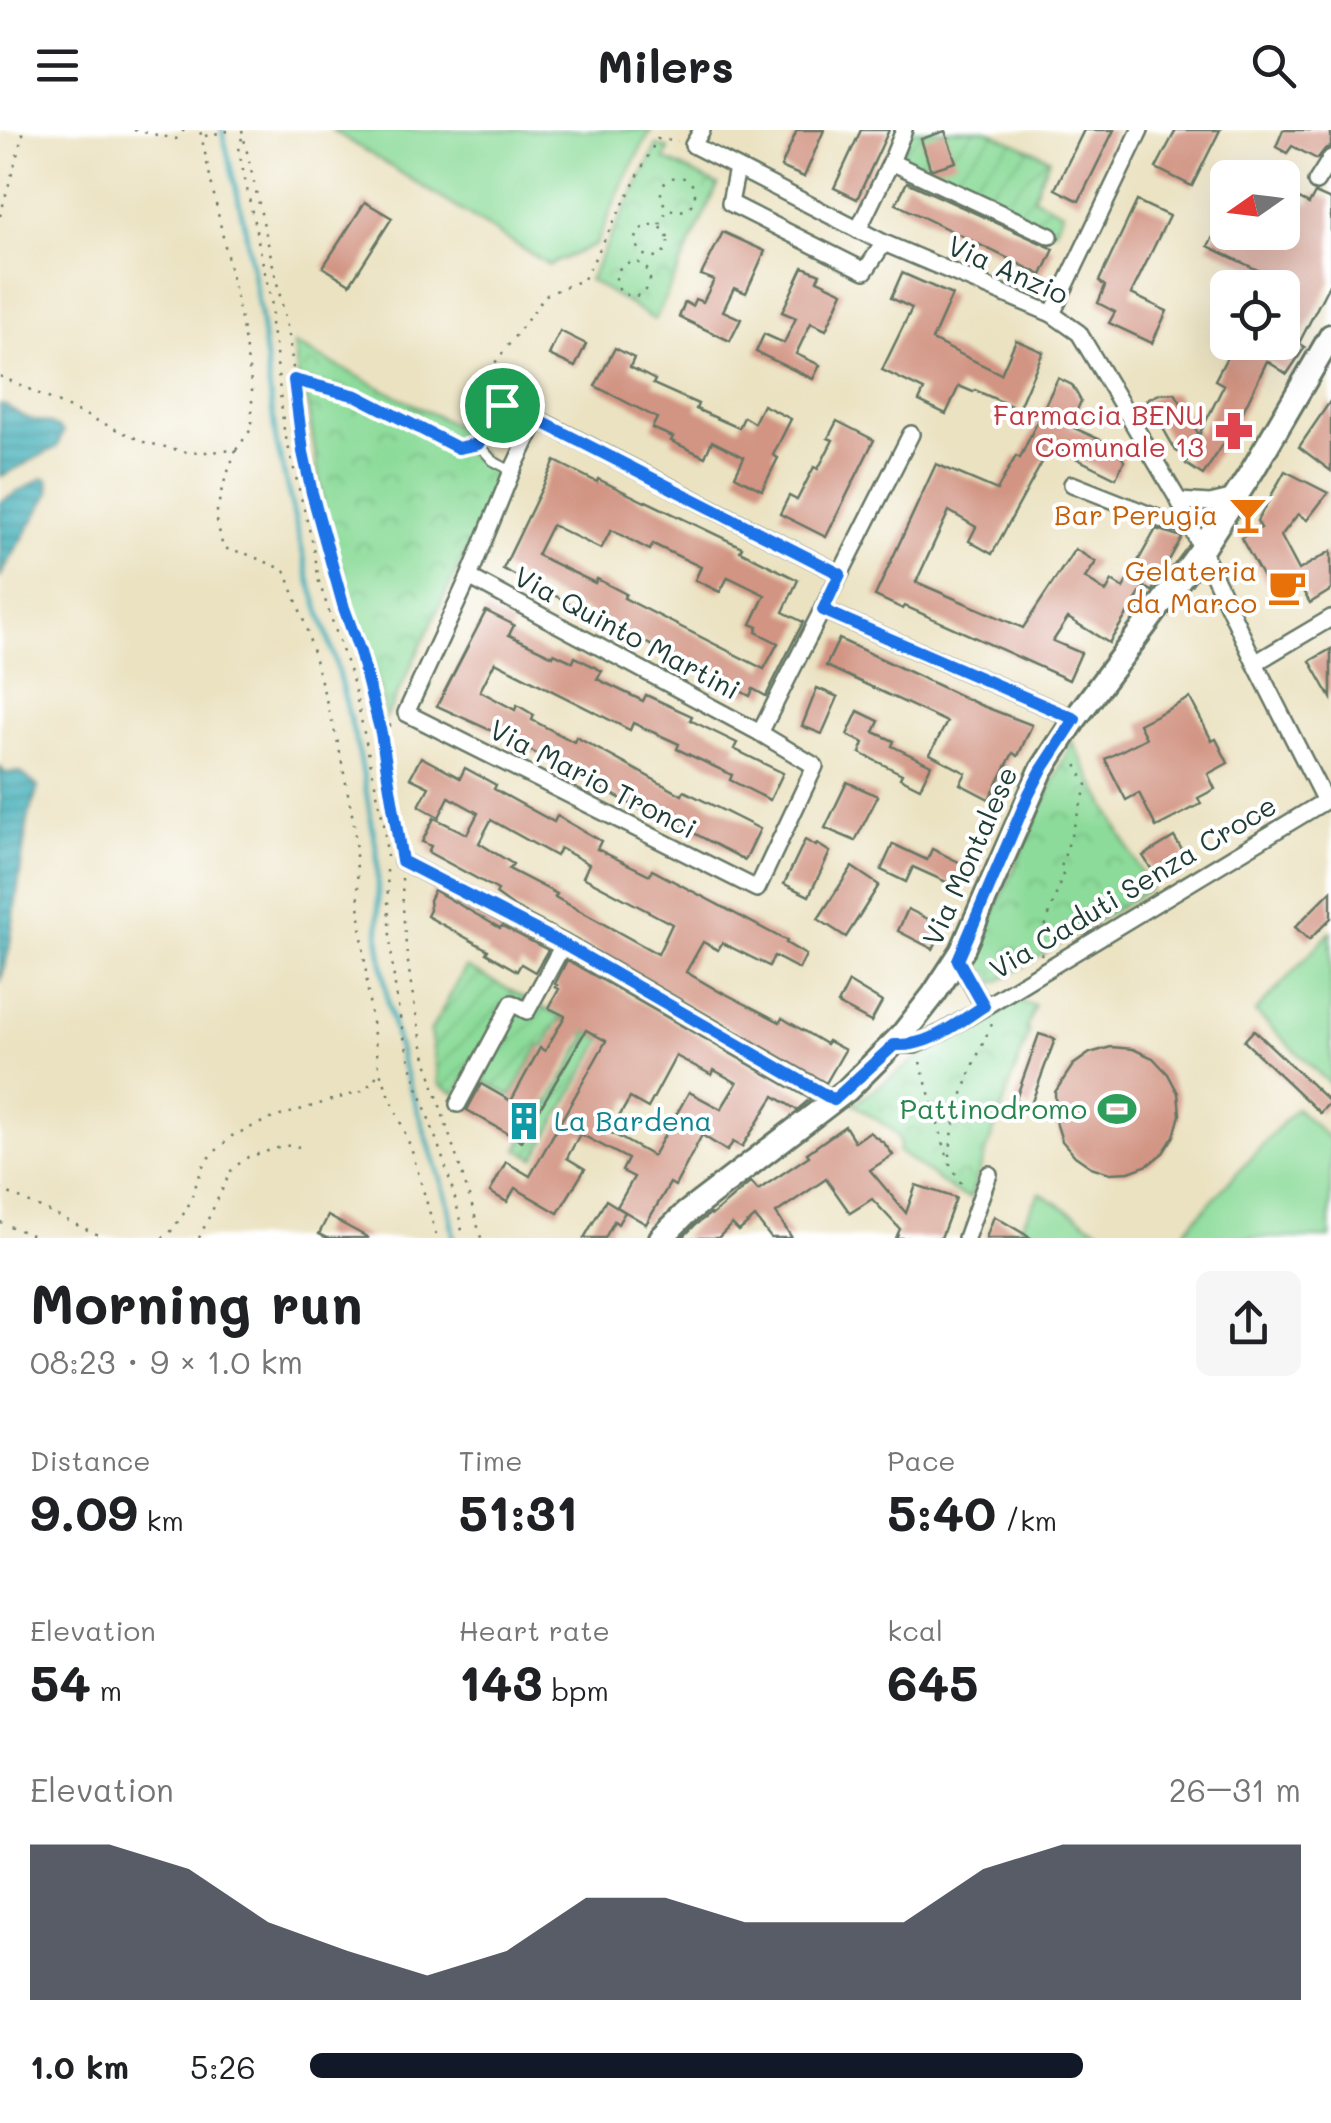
<!DOCTYPE html>
<html lang="en">
<head>
<meta charset="utf-8">
<style>
  body { margin:0; font-family:Mali,sans-serif; background:#f6f6f6; color:#202124; height:100vh; display:flex; flex-direction:column; font-size:38px; white-space:nowrap }
  * { box-sizing:border-box; margin:0 }
  p { font-size:32px; color:#757577 }
  .icon { flex:none; width:55px; height:55px; fill:none; stroke:currentColor; stroke-width:2; stroke-linecap:round; stroke-linejoin:round }
  .map { position:relative; height:1108px; overflow:hidden }
  .drawer { display:flex; flex-direction:column; background:#fff; flex:1 }
  .drawer>* { flex:none }
  .needle { width:65px; rotate:256deg }
  .controls { position:absolute; left:1210px; top:30px; display:grid; gap:20px }
  .controls a { display:grid; place-items:center; width:90px; height:90px; border-radius:15px; background:#fff; box-shadow:0 10px 40px #0002; font-size:50px }
  .pin { position:absolute; display:grid; place-items:center; width:85px; height:85px; color:#fff; margin:-42px; border:5px solid #fff; border-radius:50%; box-shadow:0 2px 10px #0007 }
  .round { display:grid; place-items:center; flex:none; width:105px; height:105px; border-radius:15px; background:#f6f6f6 }
  .head { display:flex; align-items:center; justify-content:space-between; height:170px; padding:0 30px }
  h1 { font-size:55px; font-weight:700; line-height:75px }
  .figures { display:grid; grid-template-columns:repeat(3,1fr); gap:15px; height:170px; padding:10px 30px }
  .figures div { display:grid; align-content:center }
  .figures b { font-size:50px; font-weight:700 }
  .figures small { font-size:28px; font-weight:400 }
  .figures p { font-size:28px }
  .chart { height:280px; padding:20px 30px }
  .chart p { display:flex; justify-content:space-between }
  .chart svg { width:100%; height:180px; margin-top:10px; fill:#111827; opacity:.7 }
  ul { padding:0 30px; list-style:none; font-size:32px }
  li { display:grid; grid-template-columns:160px 120px 1fr; align-items:center; height:75px }
  li i { height:25px; border-radius:12px; background:#111827 }
  header { display:flex; justify-content:space-between; align-items:center; height:130px; padding:0 30px; background:#fff; font-size:45px; font-weight:700 }
  .map>svg:first-child { display:block }
  .grass { fill:#8cdb9a; stroke:#568c67; stroke-width:2.5 }
  .park { fill:url(#park-crowns); stroke:#568c67; stroke-width:2.5 }
  .garden { fill:url(#garden-furrows); stroke:#568c67; stroke-width:2.5 }
  .water { fill:url(#water-rules); stroke:#2d7475; stroke-width:2.5 }
  .lines { fill:none; stroke-linecap:round; stroke-linejoin:round }
  .stream { stroke:#3bacb6; stroke-width:5 }
  .building { fill:#d29483; fill-rule:evenodd }
  .lane-casing { stroke:#667765; stroke-width:12 }
  .street-casing { stroke:#667765; stroke-width:20 }
  .secondary-casing { stroke:#667765; stroke-width:28 }
  .path { stroke:#667765; stroke-width:2.5; stroke-dasharray:2.5 8; stroke-linecap:butt }
  .lane { stroke:#fff; stroke-width:8 }
  .street { stroke:#fff; stroke-width:15 }
  .secondary { stroke:#fff; stroke-width:22 }
  .route-casing { stroke:#fff; stroke-width:20 }
  .route { stroke:#1a73e8; stroke-width:12 }
  .labels { text-anchor:middle; stroke-width:8; stroke-linejoin:round; paint-order:stroke }
  .street-label { font-size:28px; fill:#1f3d34; stroke:#fff }
  .health-label { font-size:28px; fill:#be3a42; stroke:#fff; text-anchor:end }
  .food-label { font-size:28px; fill:#c56008; stroke:#fff; text-anchor:end }
  .leisure-label { font-size:28px; fill:#27864d; stroke:#fff; text-anchor:end }
  .culture-label { font-size:28px; fill:#0d838f; stroke:#fff; text-anchor:start }
</style>
</head>
<body>
<header><svg class="icon" aria-label="menu" viewBox="0 0 24 24"><path d="M4 6h16M4 12h16M4 18h16"/></svg>Milers<svg class="icon" aria-label="search" viewBox="0 0 24 24"><circle cx="10" cy="10" r="6"/><path d="M15 15l6 6"/></svg></header>
<div class="map">
<svg width="1331" height="1108" viewBox="0 0 1331 1108">
  <defs>
    <pattern id="park-crowns" width="20" height="18" patternUnits="userSpaceOnUse" patternTransform="scale(2.5)"><rect width="20" height="18" fill="#8cdb9a"/><path d="M2 6a3 3 0 1 1 6 0M12 15a3 3 0 1 1 6 0" fill="none" stroke="#78bd85"/></pattern>
    <pattern id="garden-furrows" width="10" height="10" patternUnits="userSpaceOnUse" patternTransform="scale(2.5)"><rect width="10" height="10" fill="#8cdb9a"/><path d="M-1 1l2-2M0 10L10 0M9 11l2-2" fill="none" stroke="#78bd85"/></pattern>
    <pattern id="water-rules" width="6" height="5" patternUnits="userSpaceOnUse" patternTransform="scale(2.5)"><rect width="6" height="5" fill="#3bacb6"/><path d="M0 2.5h6" fill="none" stroke="#318d95"/></pattern>
  </defs>
  <rect width="100%" height="100%" fill="#fff"/>
  <filter id="ink" filterUnits="userSpaceOnUse"><feTurbulence type="fractalNoise" baseFrequency=".01" numOctaves="2"/><feDisplacementMap in="SourceGraphic" scale="20" xChannelSelector="R" yChannelSelector="G"/><feConvolveMatrix kernelMatrix="1 2 1 2 8 2 1 2 1" color-interpolation-filters="sRGB"/></filter>
  <filter id="wash" filterUnits="userSpaceOnUse"><feTurbulence type="fractalNoise" baseFrequency=".0048" numOctaves="4" result="noise"/><feDisplacementMap in="SourceGraphic" scale="40" xChannelSelector="R" yChannelSelector="G"/><feGaussianBlur stdDeviation="2.25" result="paint"/><feColorMatrix in="noise" values="0 0 0 0 0 0 0 0 0 0 0 0 0 0 0 0 0 1.4 0 .05"/><feComposite in="paint" operator="in"/></filter>
  <g filter="url(#wash)">
    <rect width="100%" height="100%" fill="#ebe2c1"/>
    <g class="grass">
      <path d="M332 0H651L624 50 596 115 549 135Z"/>
      <path d="M1331 802V955L1255 882Z"/>
      <path d="M1296 978 1331 1010 1330 1108H1178Z"/>
      <path d="M1040 1063 1106 1104 1104 1108H1037L1020 1097Z"/>
    </g>
    <g class="park">
      <path d="M657 15 669 19 664 29 718 55 655 190 589 150Z"/>
      <path d="M294 214 472 304 467 314 458 315 431 302 404 284 357 263 298 248Z"/>
      <path d="M305 258 356 270 397 289 456 322 479 320 502 347 386 588 370 521 349 472 324 381Z"/>
      <path d="M1072 611 1150 759 999 851C989 855 985 852 976 848L972 831Z"/>
      <path d="M1017 870 1035 876 1026 899 1029 902 970 1068 956 1063 898 1021 900 1016 899 1009 892 1000 854 974C906 936 959 899 1017 870Z"/>
    </g>
    <g class="garden">
      <path d="M911 0H986L1049 28 1033 67 1063 82 1054 101 899 30Z"/>
      <path d="M466 837 603 909 535 1028 518 1019 565 946 587 905 559 890 544 917 539 916 511 966 468 942 456 964 439 955 430 902Z"/>
    </g>
    <g class="water">
      <path d="M0 274C12 277 13 281 23 286 37 293 52 290 63 302L57 317 0 347Z"/>
      <path d="M43 348 48 349 50 362 0 447V372Z"/>
      <path d="M0 637 5 643 20 642 38 657 28 688 9 820 0 853Z"/>
    </g>
    <g class="lines">
      <path class="stream" d="M222 0 245 97 260 184 276 311 310 452 333 523 360 628 377 722 379 810 388 874 402 933 447 1069 454 1108"/>
    </g>
    <g id="blocks">
      <g class="building">
        <path d="M797 0H824L804 47 781 37Z"/>
        <path d="M861 0H889L857 69 834 58Z"/>
        <path d="M1084 0H1114L1079 71 1055 59Z"/>
        <path d="M1176 0H1220L1192 56 1156 38Z"/>
        <path d="M1283 0H1331V17L1325 19 1317 29 1292 16 1287 23 1276 17Z"/>
        <path d="M945 1 956 32 933 39 930 38 921 9Z"/>
        <path d="M907 52 1054 119 1042 145 896 74Z"/>
        <path d="M1282 60 1309 74 1315 63 1331 70V151L1299 213 1305 217 1287 244 1267 231 1238 292 1203 345 1186 334 1188 327 1176 321 1147 270 1159 264 1175 263 1199 305 1224 255 1215 250 1235 212H1251L1268 221 1273 212H1282V172L1290 158H1266L1272 147 1208 116 1217 100 1240 112 1245 102H1282Z"/>
        <path d="M1137 71 1169 86 1131 164 1167 181 1152 213 1109 193 1115 182 1098 173 1105 156 1099 151Z"/>
        <path d="M365 72 392 88 350 154 323 137Z"/>
        <path d="M723 102 765 121 746 163 734 158 723 181 741 189 730 211 679 187 685 172 692 176 695 169 703 172 714 150 701 145Z"/>
        <path d="M803 137 820 144 817 150 843 162 826 200 811 193 796 224 820 235 813 249 756 222 764 204 784 213 796 188 782 182Z"/>
        <path d="M902 143 952 165 932 210 1001 244 1016 210 1043 222 1018 279 975 260 973 262 959 256 946 284 919 271 924 260 882 240 912 178 891 168Z"/>
        <path d="M560 201 586 214 575 237 549 225Z"/>
        <path d="M615 218 634 228 630 237 655 250 653 254 698 274 696 279 739 298 744 287 754 293 763 275 791 289 773 325 778 328 762 360 735 346 744 327 712 311 705 327 671 311 673 307 652 298 657 288 595 256Z"/>
        <path d="M1058 248 1072 255 1081 271 1070 296 1116 317 1124 331 1116 348 1051 316 992 424 969 411 976 397 949 381 916 452 1023 498 1075 419 1096 432 1085 448 1106 462 1112 451 1123 458 1156 399 1182 407 1153 459 1152 461 1144 457 1109 513 1068 488 1053 511 1081 523 1069 550 905 476 903 479 875 466 936 334 997 360 1016 326 1020 328Z"/>
        <path d="M1331 270V341L1299 317Z"/>
        <path d="M837 291 874 310 826 407 780 384 789 366 797 370 814 337 818 339 833 310 828 308Z"/>
        <path d="M555 331 597 352 598 349 645 372 646 371 742 417 740 421 798 450 783 482 803 492 766 566 753 559 750 566 503 439ZM552 395 601 419 611 400 650 420 653 414 701 437 695 450 720 462 728 447 765 465 751 494 758 497 756 502 778 513 764 539 624 468 626 464 597 449 595 453 537 425Z"/>
        <path d="M1285 341 1328 363 1307 390 1298 384 1281 406 1299 440 1331 421V460L1310 473 1299 454 1274 467 1241 408 1261 398 1257 391Z"/>
        <path d="M486 481 514 495 509 505 553 526 554 523 573 532 575 527 602 541 597 549 643 571 646 565 692 586 690 590 737 613 734 619 783 643 770 670 730 650 732 645 677 619 679 614 633 593 630 600 495 532 480 561 515 580 517 575 534 585 532 590 574 612 576 607 682 665 684 661 760 699 745 730 669 690 667 693 501 605 437 576Z"/>
        <path d="M839 509 980 575 1032 595 1018 626 1013 623 989 669 960 654 966 643 930 624 947 592 826 536Z"/>
        <path d="M1331 519V568L1310 531Z"/>
        <path d="M817 558 838 567 822 604 802 596Z"/>
        <path d="M1190 568 1212 611 1216 609 1228 633 1208 644 1215 659 1198 668 1201 674 1156 697 1139 663 1126 670 1105 629 1146 608 1139 594Z"/>
        <path d="M858 581 879 591 874 602 894 611 892 616 931 635 920 658 900 648 902 644 860 623 864 613 847 605Z"/>
        <path d="M421 627 460 648 465 638 496 655 494 659 554 692 557 686 601 711 597 719 650 745 652 740 787 811 786 813 806 825 799 839 774 826 769 836 722 813 718 820 703 812 686 842 722 863V862L780 892 782 888 826 914 828 911 845 920 826 953 568 805 514 777 496 764 498 760 428 722 431 716 422 712 434 688 467 704 478 683 449 667 439 687 419 676 429 657 410 648ZM491 690 556 726 560 718 589 734 583 747 672 794 658 824 555 767 557 764 509 739 513 734 479 713Z"/>
        <path d="M847 652 878 666 855 711 825 698Z"/>
        <path d="M1174 707 1186 726 1155 745 1143 726Z"/>
        <path d="M805 710 816 716 817 714 830 722 809 766 784 754Z"/>
        <path d="M893 714 927 730 932 719 965 735 955 756 913 737 906 752 881 740Z"/>
        <path d="M852 737 879 755 846 807 818 789Z"/>
        <path d="M434 760 500 798 502 796 548 820 535 842 521 834 517 841 486 823 488 820 427 786 430 780 429 770Z"/>
        <path d="M1331 761V788L1309 810 1295 797Z"/>
        <path d="M908 779 944 797 933 819 898 801Z"/>
        <path d="M567 830 810 969 797 980 774 966 742 1017 733 1012 727 1021 702 1005 675 1056 670 1053 646 1094 617 1077 634 1047 622 1041 628 1029 580 1004 567 1028 585 1039 558 1083 515 1058 507 1072 490 1062 506 1032 530 1046 606 911 586 900 521 1011 467 980 481 954 511 971 540 918 545 921 565 886 549 878 559 859 555 857 557 855 555 854ZM676 926 712 945 714 940 737 953 721 979 689 962 653 1026 610 1002 630 968 648 978Z"/>
        <path d="M849 852 882 872 871 892 838 874Z"/>
        <path d="M1254 900 1330 972 1320 983 1244 911Z"/>
        <path d="M1039 904 1055 909 1030 977 1015 971Z"/>
        <path d="M1111 917 1133 919 1153 928 1168 944 1178 963 1180 985 1174 1006 1163 1023 1148 1035 1129 1042 1110 1043 1091 1037 1075 1026 1062 1011 1056 992 1055 962 1073 935 1090 923Z"/>
        <path d="M845 996 855 1012 869 1002 884 1013 893 1025 870 1040 906 1083 916 1055 956 1068 941 1108H896L900 1099 872 1069 850 1083 826 1049 776 1083 792 1108H771L755 1087 739 1101 732 1094 718 1108H682L695 1095 710 1084 712 1085 751 1052 758 1060 809 1026 807 1023Z"/>
        <path d="M606 1070 625 1082 618 1094 614 1091 605 1108H584Z"/>
        <path d="M328 1086 369 1108H327L319 1104Z"/>
        <path d="M994 1086 1031 1108H986Z"/>
      </g>
    </g>
  </g>
  <g filter="url(#ink)">
    <use href="#blocks" fill-opacity="0" stroke="#667765" stroke-width="2.5"/>
    <g class="lines">
      <g class="lane-casing">
        <g id="lane">
          <path d="M494 287 502 275 533 293"/>
          <path d="M478 314 493 331 512 341"/>
        </g>
      </g>
      <g class="street-casing">
        <g id="street">
          <path d="M702 0 693 15 884 113 1052 184 1079 203 1179 371 1255 533 1325 671 943 902 915 915H893"/>
          <path d="M891 32 904 0"/>
          <path d="M737 38 730 73 865 141 884 113"/>
          <path d="M1316 52 1331 28"/>
          <path d="M858 100 891 32 1050 106"/>
          <path d="M1052 184 1140 0"/>
          <path d="M1072 354 1168 392 1191 396"/>
          <path d="M1179 371 1210 373 1235 367"/>
          <path d="M469 447 760 603 815 636 757 759 406 583 469 447 512 341 537 289 840 444"/>
          <path d="M823 480 1075 589"/>
          <path d="M1255 533 1331 488"/>
          <path d="M760 603 911 304"/>
          <path d="M402 731 563 815 834 970"/>
          <path d="M958 830 984 877"/>
          <path d="M458 974 512 873 527 881 563 815"/>
          <path d="M966 1108 989 1044"/>
        </g>
      </g>
      <g class="secondary-casing">
        <path id="secondary" d="M661 1108 685 1084 847 960 902 905 934 864 962 821 1041 641 1075 589 1202 419 1254 338 1331 206"/>
      </g>
      <g class="path">
        <path d="M134 0 176 9 184 0"/>
        <path d="M242 0 289 205 303 322 312 363 344 478 360 521 371 560 381 603 399 715"/>
        <path d="M205 6 233 0"/>
        <path d="M242 8 239 16 240 26 272 176 271 197 275 214 284 300 314 418 319 452 353 552 384 695 387 727"/>
        <circle cx="678" cy="64" r="17"/>
        <path d="M0 86 24 0"/>
        <circle cx="652" cy="111" r="16"/>
        <path d="M660 95 667 80"/>
        <circle cx="633" cy="149" r="17"/>
        <path d="M0 246 144 312 191 323 236 320 252 298V259L242 195 200 0"/>
        <path d="M295 250 357 266 458 318 468 316"/>
        <path d="M485 281 471 272 492 237 546 165 584 149 657 9 678 11"/>
        <path d="M236 320 222 358 216 386 223 418 244 423 285 440 306 497 338 613 354 694 360 787 370 880 380 942 411 1018 437 1108"/>
        <path d="M381 603 393 593"/>
        <path d="M387 740C389 816 394 887 419 960 435 1009 456 1057 463 1108"/>
        <path d="M402 748C403 805 410 860 423 916 439 981 464 1043 481 1108"/>
        <path d="M1042 825 1038 818 1063 744 1061 737 1087 655 1074 631"/>
        <path d="M920 932 949 1032 965 1060"/>
        <path d="M950 1026C951 986 975 928 993 892"/>
        <path d="M0 1059 105 1108"/>
        <path d="M0 1092 38 1108"/>
        <path d="M162 1108 169 1104 187 1079 205 1031 232 1006 267 990 365 960 379 943"/>
        <path d="M199 1108 232 1039 248 1027 281 1017 292 1015 299 1017"/>
      </g>
      <use href="#lane" class="lane"/>
      <use href="#street" class="street"/>
      <use href="#secondary" class="secondary"/>
    </g>
  </g>
  <g class="lines" filter="url(#ink)">
    <g class="route-casing">
      <path id="route" d="M294 250 357 266 458 318 478 314 502 275 534 294 536 289 840 444 823 480 1075 589 1041 641 1029 664 958 830 984 876C956 894 929 917 894 915L834 970 563 814 402 731 381 603 360 522 344 478 312 363 303 322Z"/>
    </g>
    <use href="#route" class="route"/>
  </g>
  <defs>
    <g id="pharmacy-bare" transform="scale(3)"><path d="M-2-6h4v4h4v4h-4v4h-4v-4h-4v-4h4Z" fill="#e0444e" stroke="#fff" stroke-width="2.5" paint-order="stroke"/></g>
    <g id="bar-bare" transform="scale(3)"><path d="M-6-5H6L.8 .8V4.5H3.5V6h-7V4.5H-.8V.8Z" fill="#e8710a" stroke="#fff" stroke-width="2.5" paint-order="stroke"/></g>
    <g id="cafe-bare" transform="scale(3)"><path d="M-5.5-4.5H6V0H3Q3 3.5 0 3.5H-2.5Q-5.5 3.5-5.5 0ZM3-3.2v2h1.7v-2ZM-6 4.5H4V6H-6Z" fill="#e8710a" stroke="#fff" stroke-width="2.5" paint-order="stroke"/></g>
    <g id="stadium-bare" transform="scale(3)"><path d="M0-5a6.5 5 0 1 0 0 10a6.5 5 0 1 0 0-10ZM-3.5-1.8h7v3.6h-7Z" fill="#2e9e5b" stroke="#fff" stroke-width="2.5" paint-order="stroke"/></g>
    <g id="building-bare" transform="scale(3)"><path d="M-4-6H4V6H1V3H-1V6H-4ZM-2.5-4.3h1.7v1.8h-1.7ZM.8-4.3h1.7v1.8H.8ZM-2.5-1h1.7V.8h-1.7ZM.8-1h1.7V.8H.8Z" fill="#0f9aa8" stroke="#fff" stroke-width="2.5" paint-order="stroke"/></g>
  </defs>
  <g fill-rule="evenodd">
    <use href="#pharmacy-bare" x="1234" y="301"/>
    <use href="#bar-bare" x="1248" y="385"/>
    <use href="#cafe-bare" x="1287" y="457"/>
    <use href="#stadium-bare" x="1117" y="979"/>
    <use href="#building-bare" x="524" y="991"/>
  </g>
  <g class="labels">
    <g class="street-label">
      <text transform="translate(1008 140) rotate(24)" y="10">Via Anzio</text>
      <text transform="translate(627 503) rotate(28)" y="10">Via Quinto Martini</text>
      <text transform="translate(593 649) rotate(27)" y="10">Via Mario Tronci</text>
      <text transform="translate(970 726) rotate(-66)" y="10">Via Montalese</text>
      <text transform="translate(1133 757) rotate(-31)" y="10">Via Caduti Senza Croce</text>
    </g>
    <g class="health-label">
      <text x="1204" y="295">Farmacia BENU<tspan x="1204" dy="32">Comunale 13</tspan></text>
    </g>
    <g class="food-label">
      <text x="1218" y="395">Bar Perugia</text>
      <text x="1257" y="451">Gelateria<tspan x="1257" dy="32">da Marco</tspan></text>
    </g>
    <g class="leisure-label">
      <text x="1087" y="989">Pattinodromo</text>
    </g>
    <g class="culture-label">
      <text x="554" y="1001">La Bardena</text>
    </g>
  </g>
</svg>
<div class="controls">
<a><svg class="needle" viewBox="-14 -14 28 28"><path d="M0-13l5 13h-10z" fill="#e53935"/><path d="M0 13l5-13h-10z" fill="#757577"/></svg></a>
<a><svg class="icon" aria-label="locate" viewBox="0 0 24 24"><circle cx="12" cy="12" r="6"/><path d="M12 2v4M12 18v4M2 12h4M18 12h4"/></svg></a>
</div>
<div class="pin" style="left:502px;top:275px;background:#1e9e55"><svg class="icon" aria-label="arrive" viewBox="0 0 24 24"><path d="M6 21V4h12l-3 4 3 4H6"/></svg></div>
</div>
<section class="drawer">
<div class="head"><div><h1>Morning run</h1><p>08:23 · 9 × 1.0 km</p></div><a class="round"><svg class="icon" aria-label="share" viewBox="0 0 24 24"><path d="M12 15V3M7 8l5-5 5 5M5 13v7h14v-7"/></svg></a></div>
<div class="figures">
<div><p>Distance</p><b>9.09<small> km</small></b></div>
<div><p>Time</p><b>51:31</b></div>
<div><p>Pace</p><b>5:40<small> /km</small></b></div>
</div>
<div class="figures">
<div><p>Elevation</p><b>54<small> m</small></b></div>
<div><p>Heart rate</p><b>143<small> bpm</small></b></div>
<div><p>kcal</p><b>645</b></div>
</div>
<div class="chart"><p><span>Elevation</span>26–31 m</p>
<svg viewBox="0 0 160 44" preserveAspectRatio="none"><path d="M0 44V6L10 6L20 12L30 25L40 32L50 38L60 32L70 19L80 19L90 25L100 25L110 25L120 12L130 6L140 6L150 6L160 6V44z"/></svg>
</div>
<ul>
<li><b>1.0 km</b>5:26<i style="width:78%"></i></li>
</ul>
</section>
</body>
</html>
